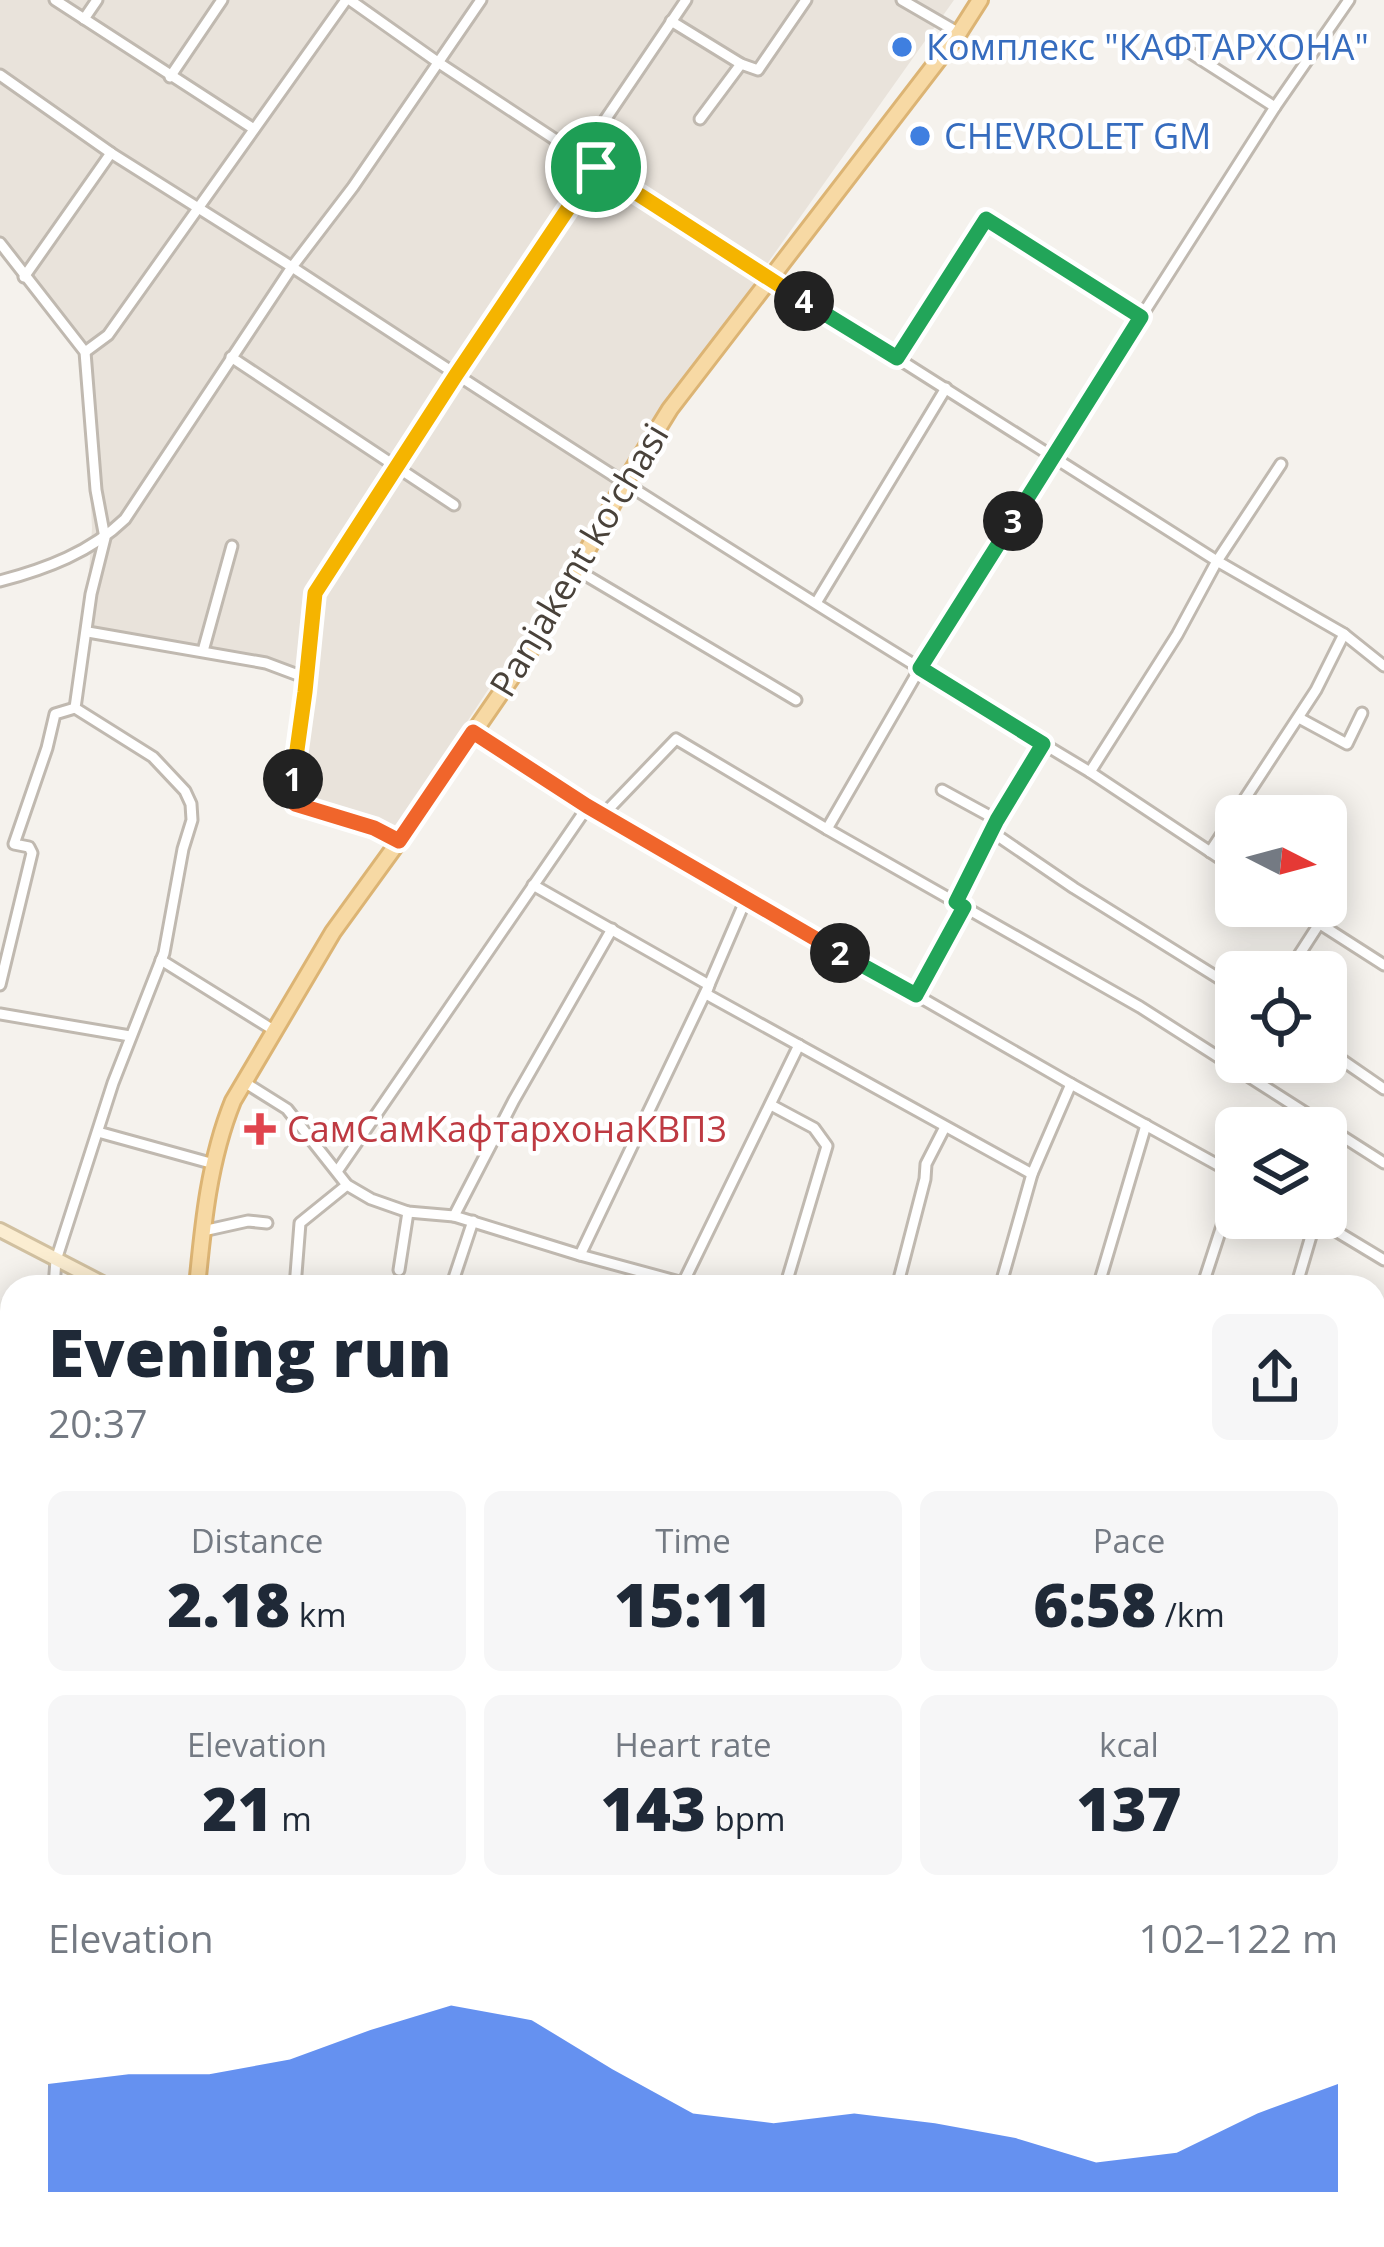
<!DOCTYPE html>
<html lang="en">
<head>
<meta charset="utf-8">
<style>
  body { margin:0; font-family:"Open Sans",sans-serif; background:#f6f6f7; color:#1f2937; height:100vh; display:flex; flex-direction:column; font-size:45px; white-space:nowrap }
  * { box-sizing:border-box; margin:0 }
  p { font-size:39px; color:#747a83 }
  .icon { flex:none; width:66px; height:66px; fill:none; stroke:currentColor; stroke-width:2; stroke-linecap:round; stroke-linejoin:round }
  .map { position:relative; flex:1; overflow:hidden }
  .sheet { position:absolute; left:0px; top:1275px; width:1386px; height:972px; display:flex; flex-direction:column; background:#fff; border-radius:36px 36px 0 0; box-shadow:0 6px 30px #0003 }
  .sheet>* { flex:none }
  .needle { width:78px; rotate:96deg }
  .controls { position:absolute; left:1215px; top:795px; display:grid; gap:24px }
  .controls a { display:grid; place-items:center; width:132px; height:132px; border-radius:18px; background:#fff; box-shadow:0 6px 30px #0003; font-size:60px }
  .pin { position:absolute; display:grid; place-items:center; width:102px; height:102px; color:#fff; margin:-51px; border:6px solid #fff; border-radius:50%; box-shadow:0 3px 12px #0007 }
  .km { position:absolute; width:60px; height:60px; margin:-30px; border-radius:50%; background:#222; color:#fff; font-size:33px; line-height:60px; text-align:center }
  .round { display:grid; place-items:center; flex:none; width:126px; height:126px; border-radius:18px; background:#f6f6f7 }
  .overview { display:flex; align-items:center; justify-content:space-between; height:204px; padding:0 48px }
  h1 { font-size:66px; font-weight:800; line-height:90px }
  .metrics { display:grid; grid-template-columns:repeat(3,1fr); gap:18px; height:204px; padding:12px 48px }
  .metrics div { display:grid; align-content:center; border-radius:18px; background:#f6f6f7; text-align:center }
  .metrics b { font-size:60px; font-weight:800 }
  .metrics small { font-size:33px; font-weight:400 }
  .metrics p { font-size:33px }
  .chart { height:336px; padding:24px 48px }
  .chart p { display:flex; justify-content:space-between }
  .chart svg { width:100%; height:216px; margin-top:12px; fill:#2563eb; opacity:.7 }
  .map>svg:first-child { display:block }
  .residential { fill:#e9e3db }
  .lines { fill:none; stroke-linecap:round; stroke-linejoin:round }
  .stream { stroke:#afd8ec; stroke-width:3 }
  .minor-casing { stroke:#c0b9b0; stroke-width:15 }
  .secondary-casing { stroke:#d1c0a0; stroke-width:18 }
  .primary-casing { stroke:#dcb474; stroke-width:20 }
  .minor { stroke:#fff; stroke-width:9 }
  .secondary { stroke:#fbedd1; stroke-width:12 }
  .primary { stroke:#f7d9a4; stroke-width:14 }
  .split-1-casing { stroke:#fff; stroke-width:24 }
  .split-2-casing { stroke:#fff; stroke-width:24 }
  .split-3-casing { stroke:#fff; stroke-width:24 }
  .split-4-casing { stroke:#fff; stroke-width:24 }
  .split-5-casing { stroke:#fff; stroke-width:24 }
  .split-1 { stroke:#f5b400; stroke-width:15 }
  .split-2 { stroke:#f0652b; stroke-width:15 }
  .split-3 { stroke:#22a559; stroke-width:15 }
  .split-4 { stroke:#22a559; stroke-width:15 }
  .split-5 { stroke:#f5b400; stroke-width:15 }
  .shop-dot { fill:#3f7fe0; stroke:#fff; stroke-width:4.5 }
  .health-dot { fill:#e0444e; stroke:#fff; stroke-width:4.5 }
  .labels { text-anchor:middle; stroke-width:9; stroke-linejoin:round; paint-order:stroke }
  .shop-label { font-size:36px; fill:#366cbe; stroke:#fff; text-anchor:start }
  .street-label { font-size:36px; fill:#49423a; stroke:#fff }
  .health-label { font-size:36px; fill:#be3a42; stroke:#fff; text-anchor:start }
</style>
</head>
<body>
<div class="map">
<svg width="1384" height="2247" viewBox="0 0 1384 2247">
  <rect width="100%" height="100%" fill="#f5f2ed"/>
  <path class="residential" d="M0 0H954L762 271 391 838 287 802 307 678 266 661 85 632 92 528 84 358 0 247Z"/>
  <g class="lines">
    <g class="stream">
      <path d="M1374 1798 1384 1799"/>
      <path d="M0 1806 12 1807"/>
    </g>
    <g class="minor-casing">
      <g id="minor">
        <path d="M55 0 254 129"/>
        <path d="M350 0 439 63 770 281 897 358 1217 561 1344 634 1316 690 1210 852"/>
        <path d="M481 0 353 187 292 267C555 440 821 610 1090 772L1177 635 1217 561 1281 464"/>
        <path d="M902 0 959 33"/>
        <path d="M84 19 97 0"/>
        <path d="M671 21 741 64 758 70 806 0"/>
        <path d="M1186 50 1275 107"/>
        <path d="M0 75 111 153 292 267 125 519C91 552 46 569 0 581"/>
        <path d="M170 77 222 0"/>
        <path d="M700 119 741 64"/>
        <path d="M580 157 686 0"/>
        <path d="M0 243 85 352 96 490 105 538 91 594 75 708 153 757 185 791 191 804 192 820 183 849 164 953 113 1083 56 1260 54 1287"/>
        <path d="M24 277 111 153"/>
        <path d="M85 352 108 335 346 0"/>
        <path d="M231 357 454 505"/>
        <path d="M897 358 986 219 1141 317"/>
        <path d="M577 570 796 700"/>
        <path d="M816 603 946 388"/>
        <path d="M88 632 266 663 306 678"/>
        <path d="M1344 634 1384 666"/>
        <path d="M203 651 232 546"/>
        <path d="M1299 718 1347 744 1362 713"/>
        <path d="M473 732 588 806"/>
        <path d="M1090 772 1236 869"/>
        <path d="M942 790 997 820"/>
        <path d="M603 815 1071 1084 1236 1175"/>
        <path d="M827 829 1140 1007 1384 1163"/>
        <path d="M992 832 1074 888 1236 989"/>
        <path d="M399 841 373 828 295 804 291 801 315 593 456 375 596 167"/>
        <path d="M533 885 709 985 706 994 1032 1174"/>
        <path d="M955 903 997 820 1044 744"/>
        <path d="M1292 906 1384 965"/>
        <path d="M161 960 275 1031"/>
        <path d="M1288 972 1319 924"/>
        <path d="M0 985 32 853 29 847 14 844 47 748 55 714 75 708"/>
        <path d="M916 996 964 907"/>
        <path d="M0 1014 130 1036"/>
        <path d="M1326 1049 1384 1089"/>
        <path d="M244 1082 287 1109 347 1185 371 1199 408 1212 454 1216 580 1255 698 1287"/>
        <path d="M771 1105 814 1128 827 1146 785 1287"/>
        <path d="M98 1132 214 1164"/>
        <path d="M338 1170 588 806 603 815 676 739 827 829 920 668 1141 317 1275 107 1349 0"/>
        <path d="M454 1216 514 1100 612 929"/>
        <path d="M1316 1219 1384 1260"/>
        <path d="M203 1231 248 1221 267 1223"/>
        <path d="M580 1255 709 985 746 899"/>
        <path d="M399 1270 408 1212"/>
        <path d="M683 1283 799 1045"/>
        <path d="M295 1287 300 1223 347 1185"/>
        <path d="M451 1287 473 1221"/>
        <path d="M897 1287 925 1179 926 1164 945 1127"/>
        <path d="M1000 1287 1032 1174 1071 1084"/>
        <path d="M1098 1287 1146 1125"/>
        <path d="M1202 1287 1236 1183"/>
        <path d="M1296 1287 1316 1219 1313 1218"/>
        <path d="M1374 1394 1384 1359"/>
        <path d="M1374 1531 1384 1534"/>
        <path d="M0 1707 12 1715"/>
        <path d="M1374 1988 1384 1986"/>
        <path d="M1374 2081H1384"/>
        <path d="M209 2235 210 2247"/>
        <path d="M270 2235 271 2247"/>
        <path d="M997 2235 999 2247"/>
        <path d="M123 2247 124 2235"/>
        <path d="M1249 2247 1250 2235"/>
      </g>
    </g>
    <g class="secondary-casing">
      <path id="secondary" d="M0 1230 110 1287"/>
    </g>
    <g class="primary-casing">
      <g id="primary">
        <path d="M197 1287C203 1224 209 1160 233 1101L333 932 399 841 538 639 625 482 670 409 959 33 980 0"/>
        <path d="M0 2086 12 2061"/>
      </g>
    </g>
    <use href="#minor" class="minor"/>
    <use href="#secondary" class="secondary"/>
    <use href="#primary" class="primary"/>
  </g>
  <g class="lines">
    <g class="split-1-casing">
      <path id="split-1" d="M293 779 305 692 315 593 456 375 596 167"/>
    </g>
    <g class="split-2-casing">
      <path id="split-2" d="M293 779 291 792 295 804 374 828 399 841 473 732 587 806 840 953"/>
    </g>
    <g class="split-3-casing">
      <path id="split-3" d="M840 953 916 995 964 907 956 902 997 820 1043 744 920 668 1013 521"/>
    </g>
    <g class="split-4-casing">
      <path id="split-4" d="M804 301 897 358 986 219 1141 317 1013 521"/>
    </g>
    <g class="split-5-casing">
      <path id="split-5" d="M596 167 804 301"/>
    </g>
    <use href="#split-1" class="split-1"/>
    <use href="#split-2" class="split-2"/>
    <use href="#split-3" class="split-3"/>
    <use href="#split-4" class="split-4"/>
    <use href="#split-5" class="split-5"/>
  </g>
  <g class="shop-dot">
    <circle cx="902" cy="47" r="12"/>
    <circle cx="920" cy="136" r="12"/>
  </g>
  <path class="health-dot" d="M254 1111h12v12h12v12h-12v12h-12v-12h-12v-12h12z"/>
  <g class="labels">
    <g class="shop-label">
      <text x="926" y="60">Комплекс "КАФТАРХОНА"</text>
      <text x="944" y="149">CHEVROLET GM</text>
    </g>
    <g class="street-label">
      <text transform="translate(579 560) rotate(-59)" y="13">Panjakent ko'chasi</text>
    </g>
    <g class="health-label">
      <text x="287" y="1142">СамСамКафтархонаКВП3</text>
    </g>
  </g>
</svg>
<div class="controls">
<a><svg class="needle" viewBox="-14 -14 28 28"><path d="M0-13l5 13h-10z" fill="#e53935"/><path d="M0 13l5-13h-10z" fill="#747a83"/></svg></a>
<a><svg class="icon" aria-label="locate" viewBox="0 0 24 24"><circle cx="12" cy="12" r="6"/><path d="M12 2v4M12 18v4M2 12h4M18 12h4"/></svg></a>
<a><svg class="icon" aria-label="layers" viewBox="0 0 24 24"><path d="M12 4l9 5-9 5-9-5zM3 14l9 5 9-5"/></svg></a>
</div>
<div class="pin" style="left:596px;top:167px;background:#1e9e55"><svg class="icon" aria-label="arrive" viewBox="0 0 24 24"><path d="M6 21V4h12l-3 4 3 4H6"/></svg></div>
<b class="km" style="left:293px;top:779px">1</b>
<b class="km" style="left:840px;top:953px">2</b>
<b class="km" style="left:1013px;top:521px">3</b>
<b class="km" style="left:804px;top:301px">4</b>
<section class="sheet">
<div class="overview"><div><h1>Evening run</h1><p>20:37</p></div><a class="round"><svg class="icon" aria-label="share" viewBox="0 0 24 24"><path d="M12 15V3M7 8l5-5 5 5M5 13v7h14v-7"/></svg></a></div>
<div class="metrics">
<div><p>Distance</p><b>2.18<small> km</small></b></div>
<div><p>Time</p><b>15:11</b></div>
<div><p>Pace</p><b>6:58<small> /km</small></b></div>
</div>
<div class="metrics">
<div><p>Elevation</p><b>21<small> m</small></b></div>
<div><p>Heart rate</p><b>143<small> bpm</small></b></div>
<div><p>kcal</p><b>137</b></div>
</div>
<div class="chart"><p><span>Elevation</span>102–122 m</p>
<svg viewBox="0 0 160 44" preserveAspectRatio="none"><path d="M0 44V22L10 20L20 20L30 17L40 11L50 6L60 9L70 19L80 28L90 30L100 28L110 30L120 33L130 38L140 36L150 28L160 22V44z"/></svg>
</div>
</section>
</div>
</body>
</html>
